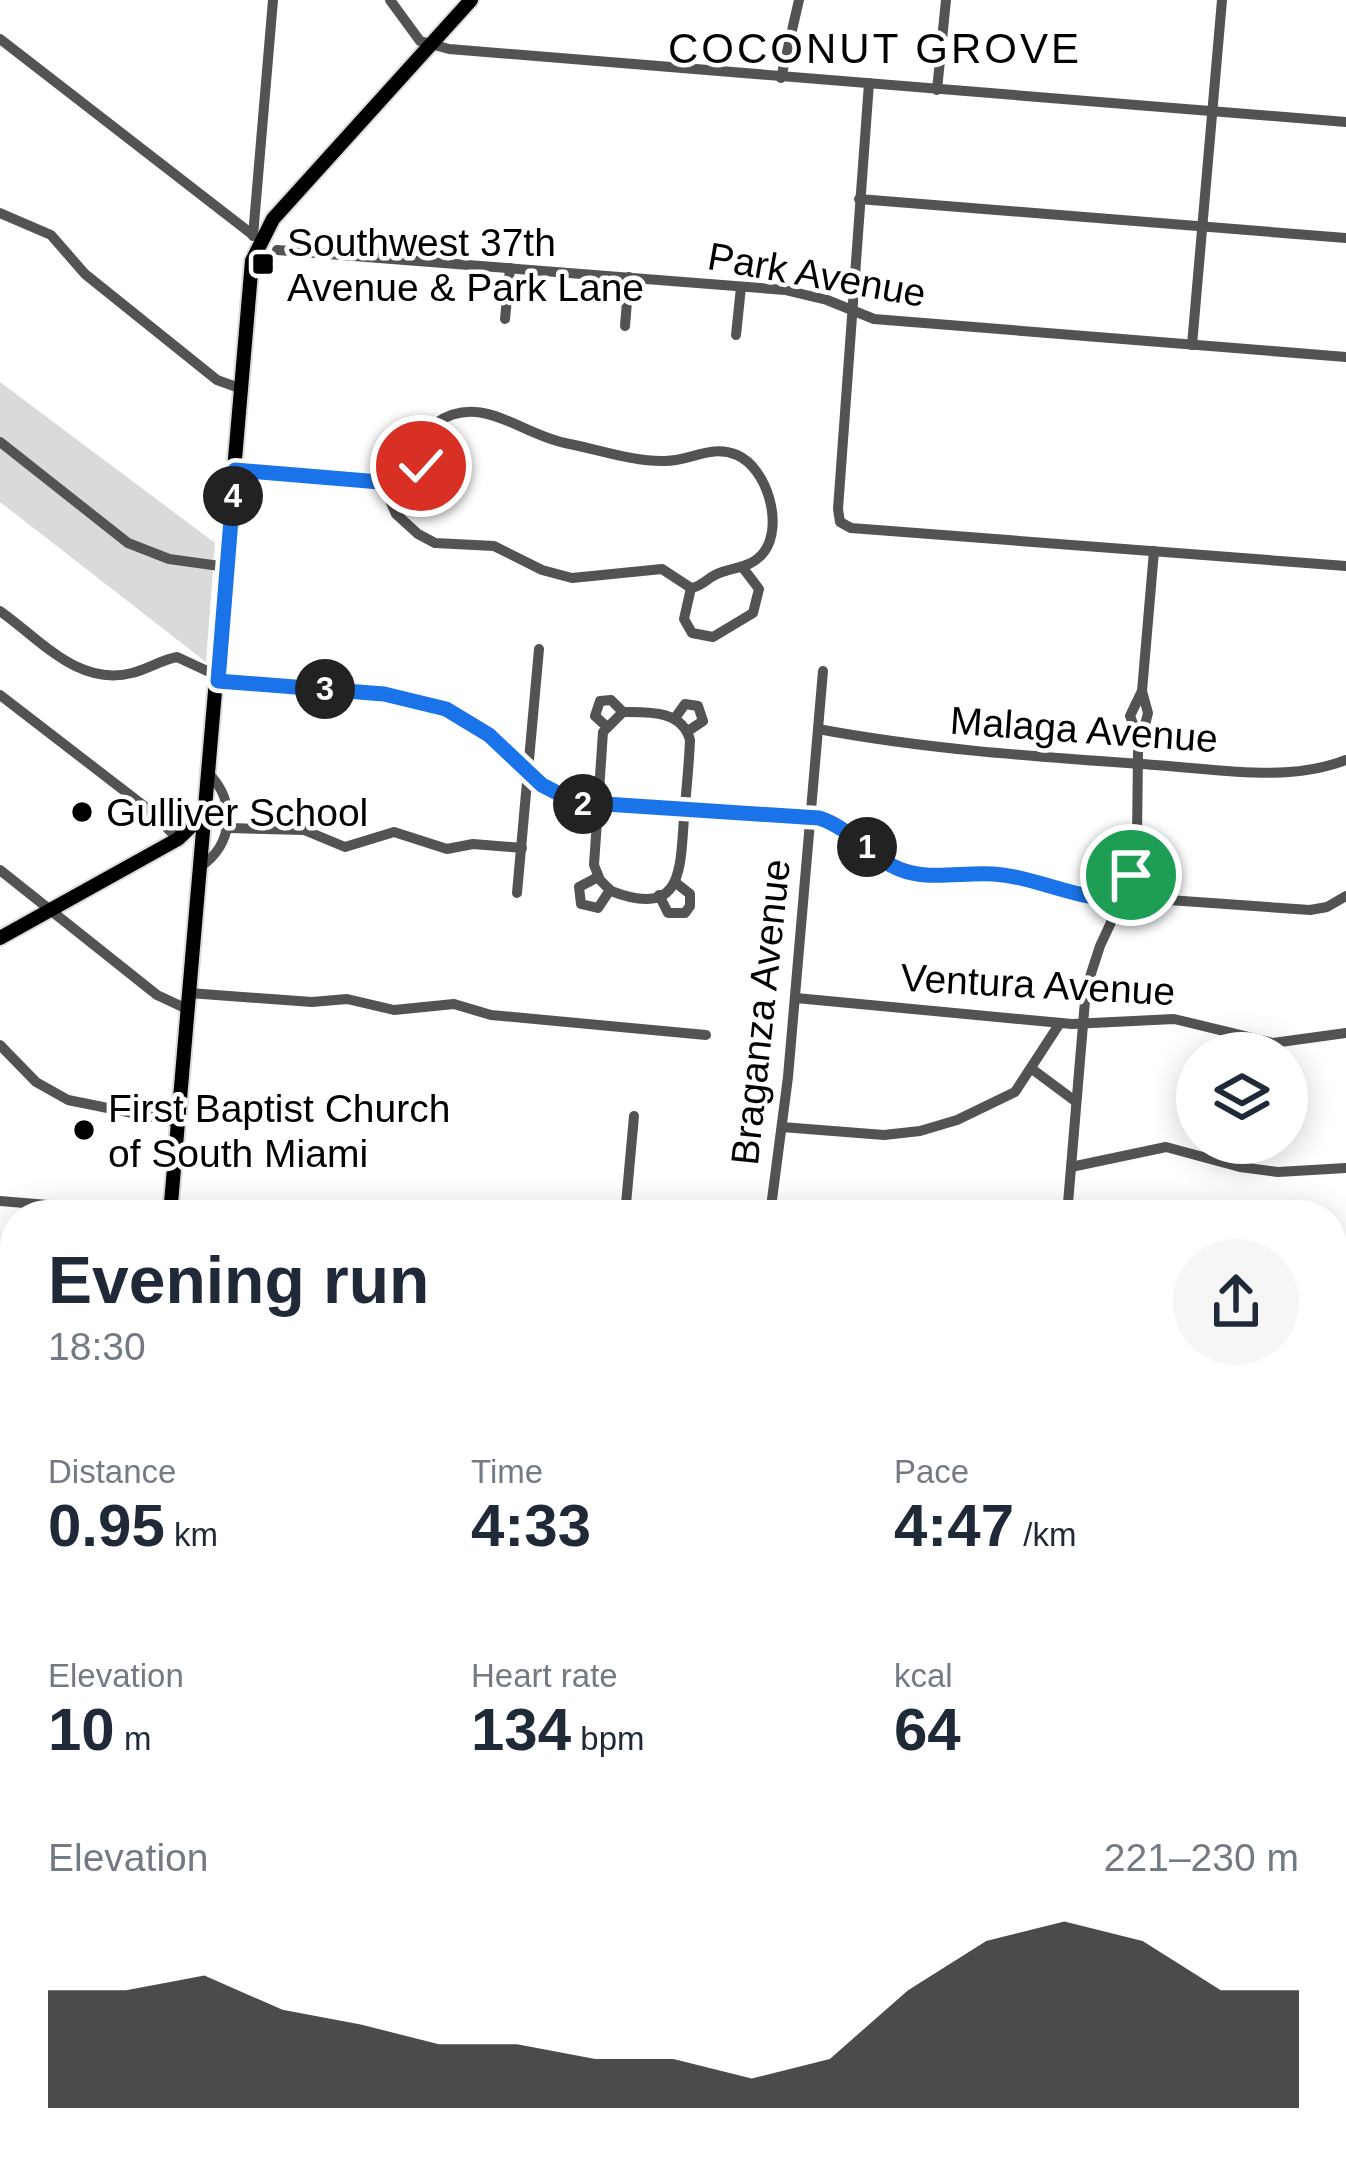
<!DOCTYPE html>
<html lang="en">
<head>
<meta charset="utf-8">
<style>
  body { margin:0; font-family:Arial,sans-serif; background:#f6f6f7; color:#1f2937; height:100vh; display:flex; flex-direction:column; font-size:45px; white-space:nowrap }
  * { box-sizing:border-box; margin:0 }
  p { font-size:39px; color:#747a83 }
  .icon { flex:none; width:66px; height:66px; fill:none; stroke:currentColor; stroke-width:2; stroke-linecap:round; stroke-linejoin:round }
  .map { position:relative; flex:1; overflow:hidden }
  .side { position:absolute; left:0px; top:1200px; width:1347px; height:972px; display:flex; flex-direction:column; background:#fff; border-radius:48px 48px 0 0; box-shadow:0 6px 30px #0003 }
  .side>* { flex:none }
  .fabs { position:absolute; left:1176px; top:1032px; display:grid; gap:24px }
  .fabs a { display:grid; place-items:center; width:132px; height:132px; border-radius:50%; background:#fff; box-shadow:0 6px 30px #0003; font-size:60px }
  .pin { position:absolute; display:grid; place-items:center; width:102px; height:102px; color:#fff; margin:-51px; border:6px solid #fff; border-radius:50%; box-shadow:0 3px 12px #0007 }
  .km { position:absolute; width:60px; height:60px; margin:-30px; border-radius:50%; background:#222; color:#fff; font-size:33px; line-height:60px; text-align:center }
  .round { display:grid; place-items:center; flex:none; width:126px; height:126px; border-radius:63px; background:#f6f6f7 }
  .headline { display:flex; align-items:center; justify-content:space-between; height:204px; padding:0 48px }
  h1 { font-size:66px; font-weight:700; line-height:90px }
  .metrics { display:grid; grid-template-columns:repeat(3,1fr); gap:18px; height:204px; padding:12px 48px }
  .metrics div { display:grid; align-content:center }
  .metrics b { font-size:60px; font-weight:700 }
  .metrics small { font-size:33px; font-weight:400 }
  .metrics p { font-size:33px }
  .chart { height:336px; padding:24px 48px }
  .chart p { display:flex; justify-content:space-between }
  .chart svg { width:100%; height:216px; margin-top:12px; fill:#000; opacity:.7 }
  .map>svg:first-child { display:block }
  .green { fill:#dadada }
  .lines { fill:none; stroke-linecap:round; stroke-linejoin:round }
  .major-casing { stroke:#dbdbdb; stroke-width:18 }
  .minor { stroke:#535353; stroke-width:10 }
  .major { stroke:#000; stroke-width:14 }
  .route-casing { stroke:#fff; stroke-width:24 }
  .route { stroke:#1a73e8; stroke-width:15 }
  .poi-dot { fill:#000; stroke:#fff; stroke-width:4.5 }
  .labels { text-anchor:middle; stroke-width:9; stroke-linejoin:round; paint-order:stroke }
  .poi-label { font-size:39px; fill:#000; stroke:#fff; text-anchor:start }
  .street-label { font-size:39px; fill:#000; stroke:#fff }
  .neighbourhood-label { font-size:42px; letter-spacing:3px; fill:#000; stroke:#fff }
</style>
</head>
<body>
<div class="map">
<svg width="1346" height="2172" viewBox="0 0 1346 2172">
  <rect width="100%" height="100%" fill="#fff"/>
  <g class="green">
    <path d="M0 382 215 543 206 662 0 502Z"/>
    <path d="M0 1952 15 1954V2043L0 2041Z"/>
  </g>
  <g class="lines">
    <g class="major-casing">
      <g id="major">
        <path d="M0 938 178 839 205 813"/>
        <path d="M170 1215 252 261 273 219 471 0"/>
        <path d="M1332 1749 1346 1578"/>
        <path d="M101 2172 102 2157"/>
        <path d="M1300 2172 1301 2157"/>
      </g>
    </g>
    <g class="minor">
      <path d="M390 0 420 41 449 49 1346 122"/>
      <path d="M0 39 253 235"/>
      <path d="M781 78 799 0"/>
      <path d="M869 83 838 509 840 522 851 528 1346 566"/>
      <path d="M937 90 946 0"/>
      <path d="M859 199 1346 238"/>
      <path d="M0 213 51 235 85 274 217 380 242 389"/>
      <path d="M253 236 273 0"/>
      <path d="M277 250 785 290 827 300 874 319 1346 357"/>
      <path d="M505 319 510 268"/>
      <path d="M625 326 629 277"/>
      <path d="M736 335 741 287"/>
      <path d="M1192 345 1222 0"/>
      <path d="M0 442 128 543 169 559 227 567"/>
      <path d="M235 470 408 481 418 471 436 423C481 392 520 434 565 443 597 449 633 462 665 461 692 461 710 444 737 455 767 468 784 525 764 552 750 570 732 566 715 575 705 580 702 586 691 588L684 619 692 633 713 637 753 613 759 589 743 568"/>
      <path d="M382 482 396 514 418 534 435 543 494 546 542 570 572 578 662 569 691 588"/>
      <path d="M0 611C40 639 78 687 132 673 148 669 161 660 177 657L218 676"/>
      <path d="M218 681C291 687 400 681 465 718 506 742 529 785 575 802L819 818 847 831 892 866 913 873 1017 877 1096 900 1140 898 1310 910 1327 907 1346 896"/>
      <path d="M1142 691 1154 551"/>
      <path d="M0 695 148 809 178 839"/>
      <path d="M623 712C649 712 682 710 690 740 689 766 686 792 684 818 680 870 683 919 611 891L600 880 594 865 603 732Z"/>
      <path d="M675 718 685 704 698 706 703 721 688 731"/>
      <path d="M606 726 595 716 600 701 611 700 623 712"/>
      <path d="M818 729C930 750 1042 757 1155 765 1217 769 1287 783 1346 760"/>
      <path d="M228 828 304 830 345 847 394 832 447 849 473 844 522 848"/>
      <path d="M201 866C233 845 237 802 209 774"/>
      <path d="M0 870 157 995 187 1009"/>
      <path d="M598 877 579 887 581 904 598 908 610 890"/>
      <path d="M517 893 539 649"/>
      <path d="M659 895 668 913H685L690 906V894L676 883"/>
      <path d="M189 993 312 1002 347 999 394 1010 454 1004 491 1015 706 1035"/>
      <path d="M796 998 1072 1024 1174 1019 1273 1043 1346 1033"/>
      <path d="M0 1045 36 1082 68 1100 177 1122"/>
      <path d="M1032 1069 1075 1101"/>
      <path d="M782 1127 884 1135 920 1131 957 1120 1015 1092 1060 1023"/>
      <path d="M1071 1167 1166 1147 1240 1167 1278 1172 1346 1168"/>
      <path d="M0 1201 168 1215"/>
      <path d="M625 1215 634 1116"/>
      <path d="M770 1215 788 1077 823 671"/>
      <path d="M1067 1215 1086 989 1100 946 1127 888 1137 839 1138 752 1148 713 1142 691 1130 716 1139 739"/>
      <path d="M1332 1304 1346 1305"/>
      <path d="M0 1349 15 1350"/>
      <path d="M1332 1453 1346 1452"/>
      <path d="M0 1497 15 1498"/>
      <path d="M0 1644 15 1645"/>
      <path d="M0 1729 15 1730"/>
      <path d="M1332 1788H1346"/>
      <path d="M1332 1901 1346 1903"/>
      <path d="M0 1941 15 1943"/>
      <path d="M1332 2021 1346 2022"/>
      <path d="M0 2053 15 2054"/>
      <path d="M1332 2148H1346"/>
      <path d="M701 2157 702 2172"/>
      <path d="M0 2166 63 2172"/>
      <path d="M404 2172 405 2157"/>
      <path d="M959 2172 960 2157"/>
      <path d="M1189 2172 1191 2157"/>
    </g>
    <use href="#major" class="major"/>
  </g>
  <g class="lines">
    <g class="route-casing">
      <path id="route" d="M421 466 408 482 392 483 235 470 218 681 384 694 446 709 489 735 542 785 575 802 819 818C851 828 869 857 899 869 928 881 962 872 993 874 1038 877 1078 901 1122 899L1131 875"/>
    </g>
    <use href="#route" class="route"/>
  </g>
  <g class="poi-dot">
    <rect x="251" y="252" width="24" height="24" rx="6"/>
    <circle cx="82" cy="812" r="12"/>
    <circle cx="84" cy="1130" r="12"/>
  </g>
  <g class="labels">
    <g class="poi-label">
      <text x="287" y="256">Southwest 37th<tspan x="287" dy="45">Avenue &amp; Park Lane</tspan></text>
      <text x="106" y="826">Gulliver School</text>
      <text x="108" y="1122">First Baptist Church<tspan x="108" dy="45">of South Miami</tspan></text>
    </g>
    <g class="street-label">
      <text transform="translate(817 274) rotate(10)" y="14">Park Avenue</text>
      <text transform="translate(1084 729) rotate(4)" y="14">Malaga Avenue</text>
      <text transform="translate(1038 984) rotate(3)" y="14">Ventura Avenue</text>
      <text transform="translate(760 1012) rotate(-84)" y="14">Braganza Avenue</text>
    </g>
    <g class="neighbourhood-label">
      <text x="875" y="63">COCONUT GROVE</text>
    </g>
  </g>
</svg>
<div class="fabs">
<a><svg class="icon" aria-label="layers" viewBox="0 0 24 24"><path d="M12 4l9 5-9 5-9-5zM3 14l9 5 9-5"/></svg></a>
</div>
<div class="pin" style="left:1131px;top:875px;background:#1e9e55"><svg class="icon" aria-label="arrive" viewBox="0 0 24 24"><path d="M6 21V4h12l-3 4 3 4H6"/></svg></div>
<div class="pin" style="left:421px;top:466px;background:#d93025"><svg class="icon" aria-label="check" viewBox="0 0 24 24"><path d="M5 12l5 5 9-10"/></svg></div>
<b class="km" style="left:867px;top:847px">1</b>
<b class="km" style="left:583px;top:804px">2</b>
<b class="km" style="left:325px;top:689px">3</b>
<b class="km" style="left:233px;top:496px">4</b>
<section class="side">
<div class="headline"><div><h1>Evening run</h1><p>18:30</p></div><a class="round"><svg class="icon" aria-label="share" viewBox="0 0 24 24"><path d="M12 15V3M7 8l5-5 5 5M5 13v7h14v-7"/></svg></a></div>
<div class="metrics">
<div><p>Distance</p><b>0.95<small> km</small></b></div>
<div><p>Time</p><b>4:33</b></div>
<div><p>Pace</p><b>4:47<small> /km</small></b></div>
</div>
<div class="metrics">
<div><p>Elevation</p><b>10<small> m</small></b></div>
<div><p>Heart rate</p><b>134<small> bpm</small></b></div>
<div><p>kcal</p><b>64</b></div>
</div>
<div class="chart"><p><span>Elevation</span>221–230 m</p>
<svg viewBox="0 0 160 44" preserveAspectRatio="none"><path d="M0 44V20L10 20L20 17L30 24L40 27L50 31L60 31L70 34L80 34L90 38L100 34L110 20L120 10L130 6L140 10L150 20L160 20V44z"/></svg>
</div>
</section>
</div>
</body>
</html>
